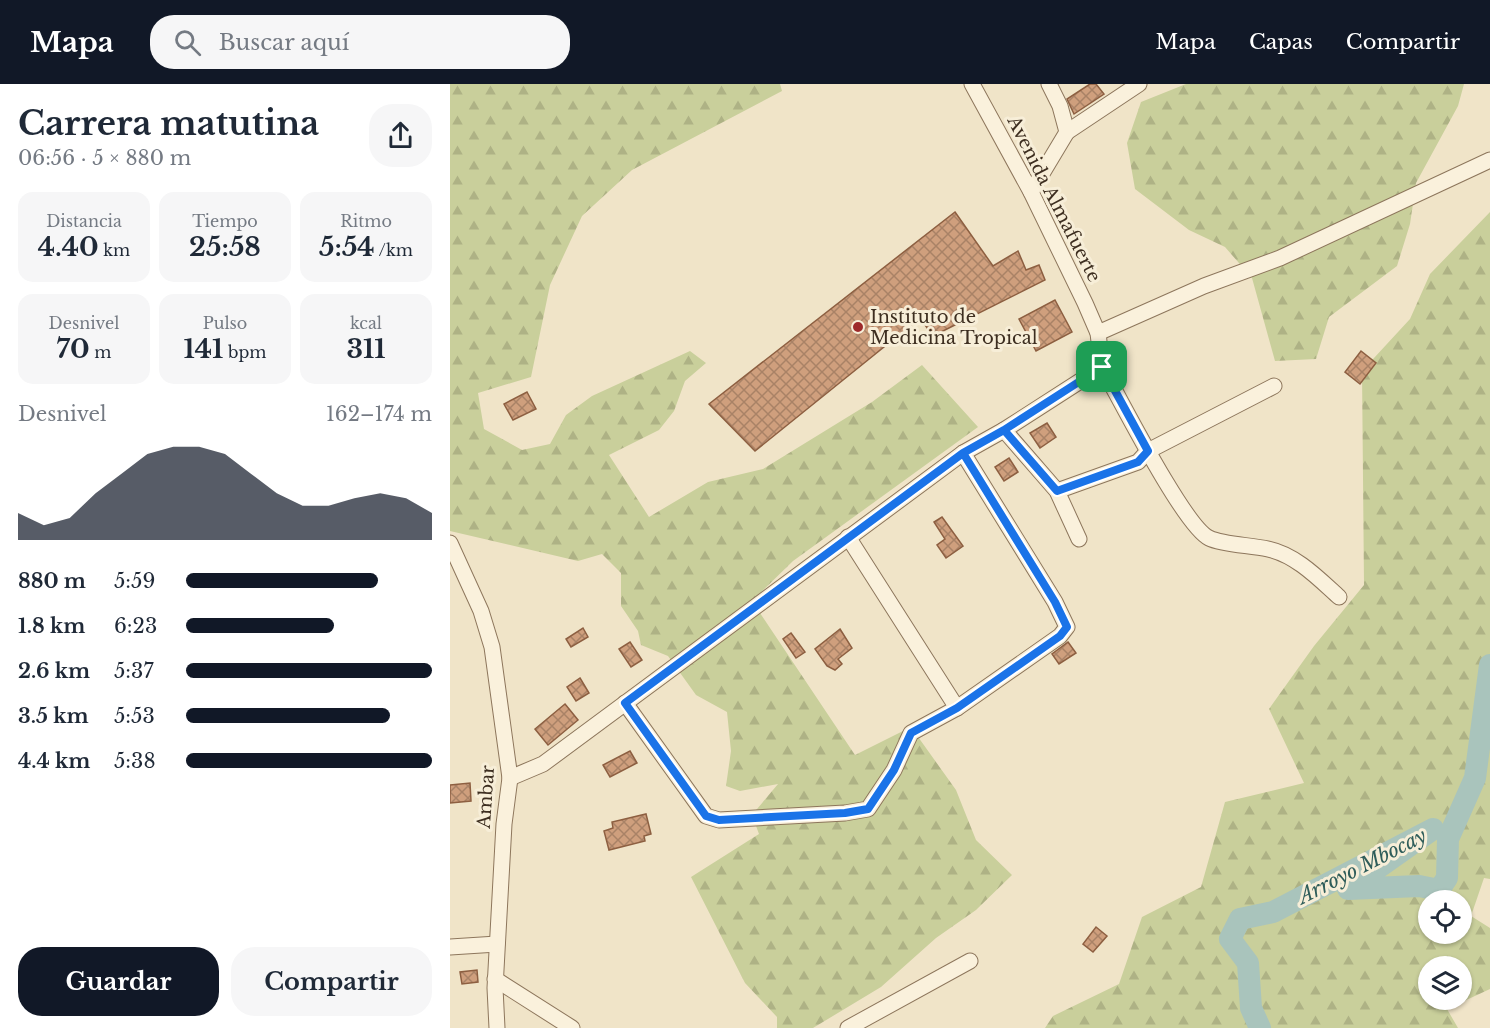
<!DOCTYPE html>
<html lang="es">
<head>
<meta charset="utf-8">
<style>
  body { margin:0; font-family:"Libre Baskerville",serif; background:#f6f6f7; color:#1f2937; height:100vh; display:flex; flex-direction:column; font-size:22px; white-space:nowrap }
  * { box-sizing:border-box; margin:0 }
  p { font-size:20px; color:#747a83 }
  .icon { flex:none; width:33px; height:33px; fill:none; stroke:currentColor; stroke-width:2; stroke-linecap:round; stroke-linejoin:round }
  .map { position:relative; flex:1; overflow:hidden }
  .sheet { display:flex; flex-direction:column; background:#fff; width:450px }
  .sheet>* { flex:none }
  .controls { position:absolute; left:968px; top:806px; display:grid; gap:12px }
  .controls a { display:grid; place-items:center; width:54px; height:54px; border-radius:50%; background:#fff; box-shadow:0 2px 4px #0004; font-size:30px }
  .pin { position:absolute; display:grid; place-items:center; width:51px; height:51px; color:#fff; margin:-26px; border-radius:12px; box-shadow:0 3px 9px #0006 }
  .round { display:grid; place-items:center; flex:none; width:63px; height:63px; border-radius:24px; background:#f6f6f7 }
  .head { display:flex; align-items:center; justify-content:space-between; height:102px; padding:0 18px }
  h1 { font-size:33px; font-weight:700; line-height:45px }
  .stats { display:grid; grid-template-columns:repeat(3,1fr); gap:9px; height:102px; padding:6px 18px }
  .stats div { display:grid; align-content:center; border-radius:15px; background:#f6f6f7; text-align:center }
  .stats b { font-size:26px; font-weight:700 }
  .stats small { font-size:16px; font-weight:400 }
  .stats p { font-size:16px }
  .chart { height:168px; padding:12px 18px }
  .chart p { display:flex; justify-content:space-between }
  .chart svg { width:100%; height:108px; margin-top:6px; fill:#111827; opacity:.7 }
  .action { display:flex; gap:12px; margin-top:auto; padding:12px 18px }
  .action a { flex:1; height:69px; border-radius:24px; background:#111827; color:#fff; font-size:24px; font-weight:700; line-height:69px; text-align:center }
  .action a+a { background:#f6f6f7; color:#1f2937 }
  ul { padding:0 18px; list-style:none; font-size:20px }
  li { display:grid; grid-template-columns:96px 72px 1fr; align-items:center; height:45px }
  li i { height:15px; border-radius:8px; background:#111827 }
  header { display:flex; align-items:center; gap:36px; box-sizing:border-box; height:84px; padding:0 30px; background:#111827; color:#fff }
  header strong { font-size:28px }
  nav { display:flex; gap:33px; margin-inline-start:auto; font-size:21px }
  .search { width:420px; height:54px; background:#f6f6f7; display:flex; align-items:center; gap:15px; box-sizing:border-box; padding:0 21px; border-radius:24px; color:#747a83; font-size:22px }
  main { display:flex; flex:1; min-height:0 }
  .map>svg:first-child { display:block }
  .forest { fill:url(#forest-firs); fill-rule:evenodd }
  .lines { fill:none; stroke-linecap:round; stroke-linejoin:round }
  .river { stroke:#a9c4bc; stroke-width:22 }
  .building { fill:url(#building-cross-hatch); stroke:#8d5f41; stroke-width:1.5 }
  .street-casing { stroke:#8d765c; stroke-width:17 }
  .street { stroke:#faf1dc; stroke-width:15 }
  .route-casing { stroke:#fff; stroke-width:12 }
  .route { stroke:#1a73e8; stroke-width:8 }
  .poi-dot { fill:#9e2a2b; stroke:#f7eed8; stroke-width:2 }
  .labels { text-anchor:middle; stroke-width:6; stroke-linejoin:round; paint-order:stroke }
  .street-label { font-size:18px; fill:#3d2e20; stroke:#f7eed8 }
  .poi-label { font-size:18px; fill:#3d2e20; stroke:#f7eed8; text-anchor:start }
  .water-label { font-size:20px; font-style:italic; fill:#2f5d5a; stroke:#f7eed8 }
</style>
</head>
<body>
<header>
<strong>Mapa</strong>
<div class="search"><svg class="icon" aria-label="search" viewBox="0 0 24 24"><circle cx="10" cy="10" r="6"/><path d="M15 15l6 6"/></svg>Buscar aquí</div>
<nav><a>Mapa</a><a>Capas</a><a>Compartir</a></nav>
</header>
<main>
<section class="sheet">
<div class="head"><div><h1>Carrera matutina</h1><p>06:56 · 5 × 880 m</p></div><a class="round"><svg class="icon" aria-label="share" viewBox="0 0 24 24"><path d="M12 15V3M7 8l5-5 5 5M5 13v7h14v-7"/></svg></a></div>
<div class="stats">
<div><p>Distancia</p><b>4.40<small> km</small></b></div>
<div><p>Tiempo</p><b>25:58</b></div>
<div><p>Ritmo</p><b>5:54<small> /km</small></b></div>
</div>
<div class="stats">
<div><p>Desnivel</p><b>70<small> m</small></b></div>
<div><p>Pulso</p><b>141<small> bpm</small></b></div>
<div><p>kcal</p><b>311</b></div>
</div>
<div class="chart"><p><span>Desnivel</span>162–174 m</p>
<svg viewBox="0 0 160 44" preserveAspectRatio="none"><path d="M0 44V33L10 38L20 35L30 25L40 17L50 9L60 6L70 6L80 9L90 17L100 25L110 30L120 30L130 27L140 25L150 27L160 33V44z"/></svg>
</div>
<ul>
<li><b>880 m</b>5:59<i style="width:78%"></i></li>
<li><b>1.8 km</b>6:23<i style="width:60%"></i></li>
<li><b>2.6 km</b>5:37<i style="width:100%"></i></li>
<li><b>3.5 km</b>5:53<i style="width:83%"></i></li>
<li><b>4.4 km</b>5:38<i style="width:100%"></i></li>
</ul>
<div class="action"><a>Guardar</a><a>Compartir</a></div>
</section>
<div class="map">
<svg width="1040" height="944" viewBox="0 0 1040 944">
  <defs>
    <pattern id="forest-firs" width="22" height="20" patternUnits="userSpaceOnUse" patternTransform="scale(1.5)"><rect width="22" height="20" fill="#c9cf9b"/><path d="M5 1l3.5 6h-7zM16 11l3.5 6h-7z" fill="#aeb285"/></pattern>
    <pattern id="building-cross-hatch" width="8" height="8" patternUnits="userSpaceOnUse" patternTransform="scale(1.5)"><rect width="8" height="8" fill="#cf9f7d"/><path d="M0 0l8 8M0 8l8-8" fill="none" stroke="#a98266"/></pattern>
  </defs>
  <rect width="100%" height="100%" fill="#f0e4c8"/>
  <g class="forest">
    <path d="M0 0H330L332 7 182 86 132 132 100 201 81 293 28 309 34 345 72 366 100 360 116 331 142 312 240 267 256 279 235 297 224 327 209 346 159 371 199 433 258 398 313 385 422 318 472 281 528 343 343 477 302 517 405 671 461 643 506 706 526 756 562 791 526 826 486 854 431 903 363 944H327V933L295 899 241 793 309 750 302 731 328 700 290 707 276 702 281 667 277 628 246 611 218 572 191 561 188 547 171 522V489L152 470 128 477 0 447Z"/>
    <path d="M736 0H1014L1008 22 966 99 960 140 947 182 879 233 866 275 825 277 802 194 775 163 739 146 685 105 677 59 691 18Z"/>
    <path d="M1040 128V795L1034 794 1021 832 1040 844V905L997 925 1008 944H595L603 932 669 900 692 833 751 803 775 718 854 699 819 625 864 562 914 501 912 287 960 235 980 190ZM978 816H1011V849H978ZM978 882H1011V915H978Z"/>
  </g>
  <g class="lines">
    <path class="river" d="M810 944 801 924 798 879 780 855 790 835 823 828 983 745 898 805 969 802 989 806 997 794 998 755 1025 694 1040 581"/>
  </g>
  <g class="building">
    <path d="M640 0H646L654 10 624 30 617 15Z"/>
    <path d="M505 128 543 182 568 167 576 186 589 181 595 196 483 252 470 234 305 367 259 320Z"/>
    <path d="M605 216 622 248 586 267 569 235Z"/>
    <path d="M911 267 926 279 910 300 895 288Z"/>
    <path d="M77 308 86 325 63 336 54 320Z"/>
    <path d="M597 339 606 353 590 364 580 349Z"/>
    <path d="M559 374 568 388 554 397 545 383Z"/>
    <path d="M492 433 513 462 496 474 487 461 495 455 484 438Z"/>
    <path d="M133 544 138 553 121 563 116 555Z"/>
    <path d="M390 545 402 564 388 575 392 580 385 586 377 582 365 565Z"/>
    <path d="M341 549 355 568 346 574 333 555Z"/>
    <path d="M180 558 192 576 181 583 169 565Z"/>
    <path d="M618 558 626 569 609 580 602 570Z"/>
    <path d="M130 594 139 609 126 617 117 603Z"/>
    <path d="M115 620 128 636 98 661 85 645Z"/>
    <path d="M180 667 187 679 160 693 153 681Z"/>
    <path d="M20 699 21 717 0 719V701Z"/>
    <path d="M196 730 201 750 194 752 195 757 159 766 154 747 163 744 162 738Z"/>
    <path d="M646 843 657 852 643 868 633 860Z"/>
    <path d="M27 886 28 898 12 900 10 888Z"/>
  </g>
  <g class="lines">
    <g class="street-casing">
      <g id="street">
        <path d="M617 48 689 0"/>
        <path d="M581 108 617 48 610 22 599 0"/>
        <path d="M648 249 754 202 830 174 1040 76"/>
        <path d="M652 283C669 313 734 442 759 454 773 461 801 461 818 465 846 471 868 494 889 513"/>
        <path d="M554 346 607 407 629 455"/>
        <path d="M607 407 688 378 698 367 824 302"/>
        <path d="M398 453 507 624"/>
        <path d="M0 459 31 527 42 563 60 694 54 740 45 904 47 944"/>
        <path d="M175 619 256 732 269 736 395 729 418 725 444 686 461 649 507 624 610 552 617 543 605 518 513 369"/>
        <path d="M60 694 93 680 513 369 554 346 652 283 648 249 635 219 581 108 522 0"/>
        <path d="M0 863 47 860"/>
        <path d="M45 895 122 944"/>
        <path d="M398 944 520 877"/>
      </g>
    </g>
    <use href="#street" class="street"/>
  </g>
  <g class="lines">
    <g class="route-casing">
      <path id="route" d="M652 283 554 346 513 369 605 518 617 543 610 552 507 624 461 649 444 686 418 725 395 729 269 736 256 732 175 619 513 369 554 346 607 407 688 378 698 367 652 283"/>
    </g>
    <use href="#route" class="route"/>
  </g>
  <circle class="poi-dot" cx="408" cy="243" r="6"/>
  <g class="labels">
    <g class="street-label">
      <text transform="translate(604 115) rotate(63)" y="6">Avenida Almafuerte</text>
      <text transform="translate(36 713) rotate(-86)" y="6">Ambar</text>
    </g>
    <g class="poi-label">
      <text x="420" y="239">Instituto de<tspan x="420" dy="21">Medicina Tropical</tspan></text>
    </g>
    <g class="water-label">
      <text transform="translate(912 782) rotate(-27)" y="7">Arroyo Mbocay</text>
    </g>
  </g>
</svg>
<div class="controls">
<a><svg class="icon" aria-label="locate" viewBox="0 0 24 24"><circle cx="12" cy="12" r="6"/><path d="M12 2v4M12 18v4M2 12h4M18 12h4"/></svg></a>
<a><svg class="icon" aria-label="layers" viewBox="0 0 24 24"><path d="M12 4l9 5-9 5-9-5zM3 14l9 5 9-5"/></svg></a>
</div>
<div class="pin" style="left:652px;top:283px;background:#1e9e55"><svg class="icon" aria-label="arrive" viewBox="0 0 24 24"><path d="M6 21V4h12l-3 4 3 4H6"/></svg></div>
</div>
</main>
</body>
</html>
